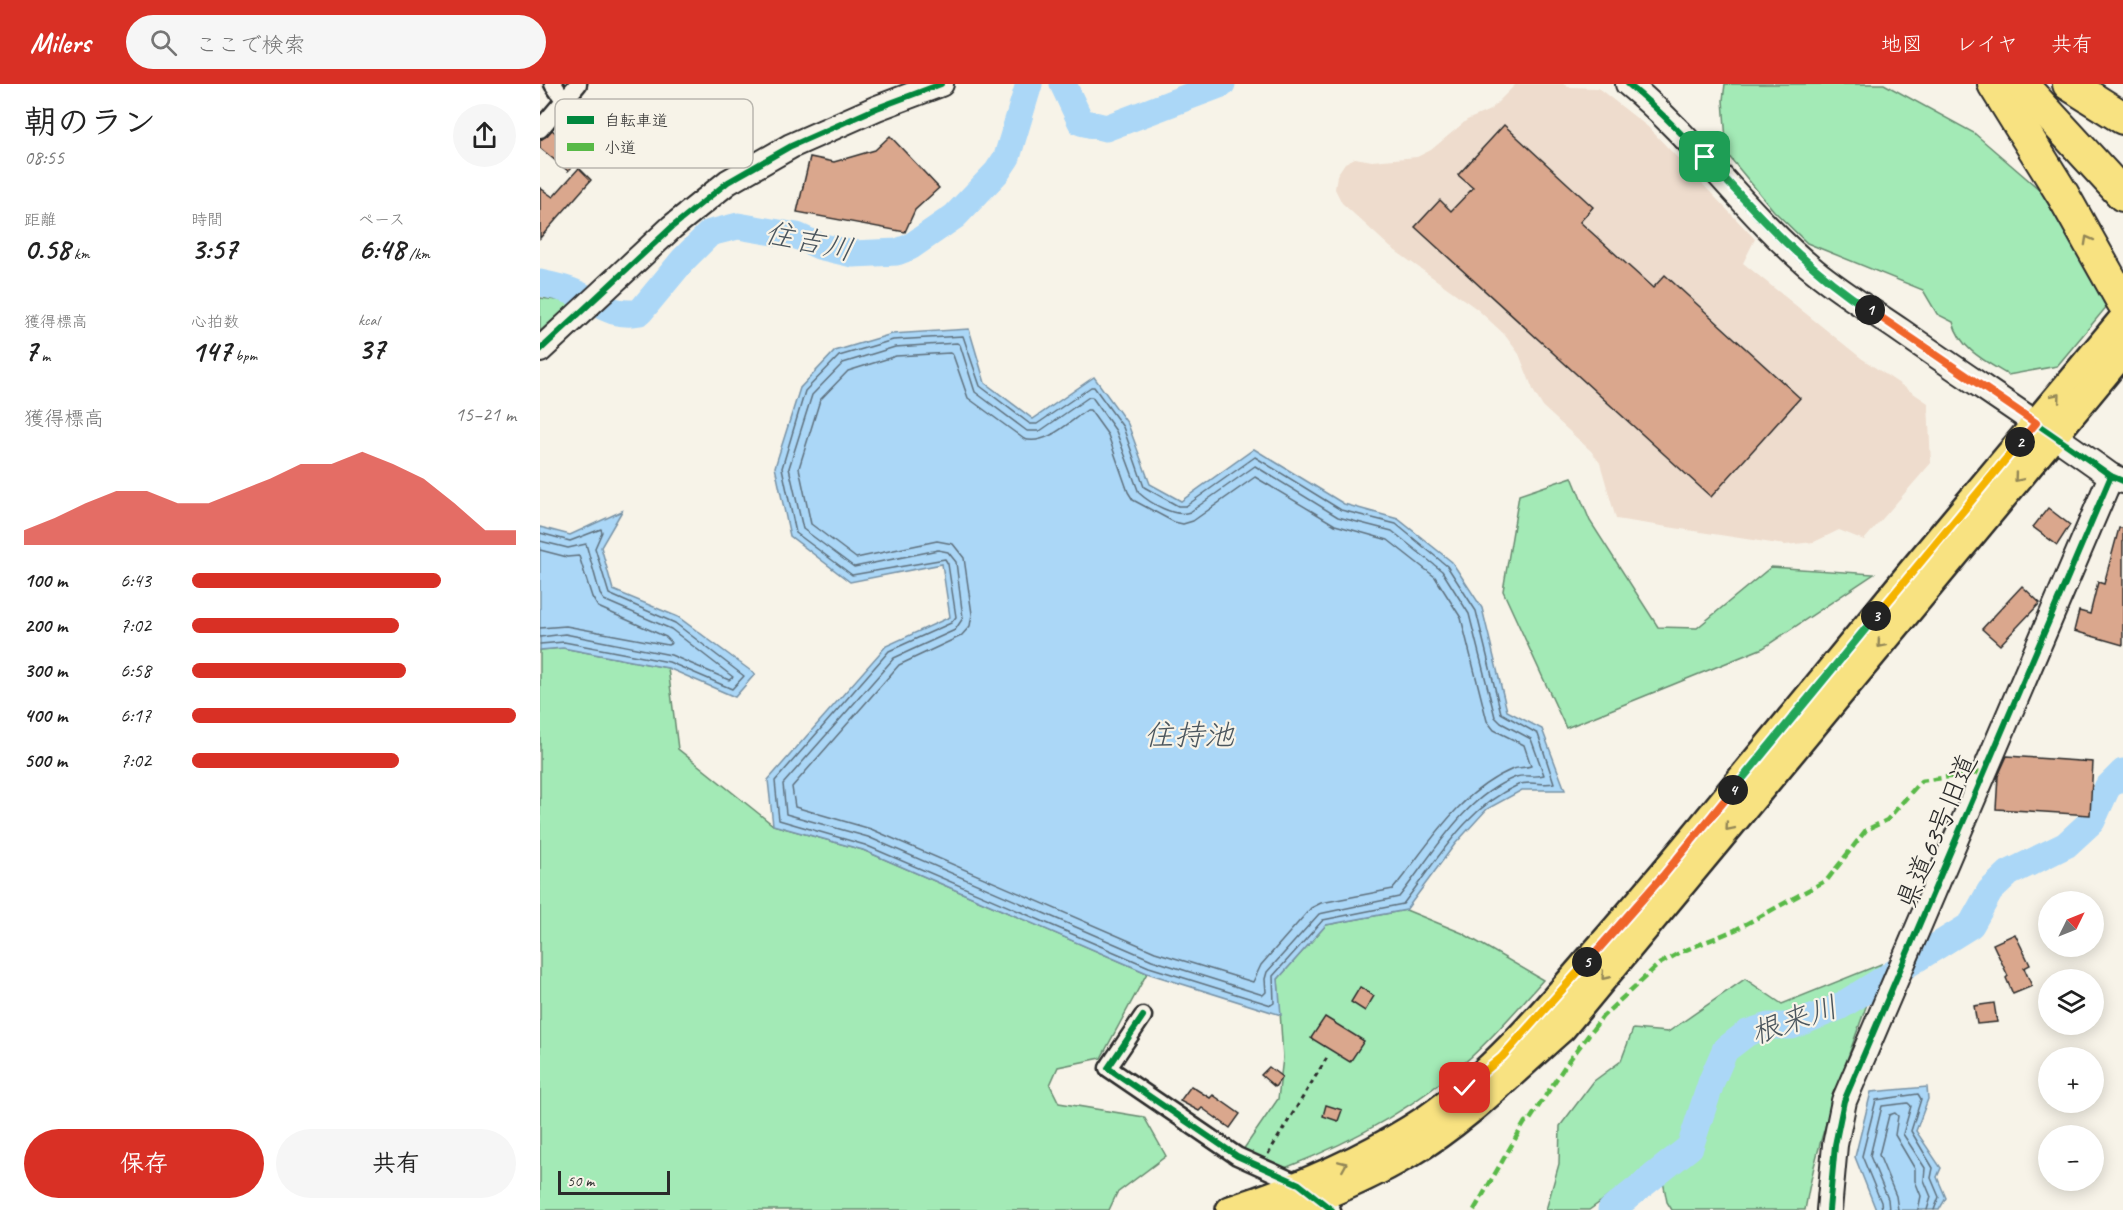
<!DOCTYPE html>
<html lang="ja">
<head>
<meta charset="utf-8">
<style>
  body { margin:0; font-family:Caveat,"Klee One",sans-serif; background:#f6f6f6; color:#222; height:100vh; display:flex; flex-direction:column; font-size:22px; white-space:nowrap }
  * { box-sizing:border-box; margin:0 }
  p { font-size:20px; color:#767676 }
  .icon { flex:none; width:33px; height:33px; fill:none; stroke:currentColor; stroke-width:2; stroke-linecap:round; stroke-linejoin:round }
  .map { position:relative; flex:1; overflow:hidden }
  .sheet { display:flex; flex-direction:column; background:#fff; width:540px }
  .sheet>* { flex:none }
  .needle { width:39px; rotate:47deg }
  .fabs { position:absolute; left:1498px; top:807px; display:grid; gap:12px }
  .fabs a { display:grid; place-items:center; width:66px; height:66px; border-radius:50%; background:#fff; box-shadow:0 3px 15px #0003; font-size:30px }
  .scale { position:absolute; left:18px; bottom:15px; width:112px; box-sizing:border-box; padding-left:6px; border:3px solid #2b2b2b; border-top:0; font-size:16px; line-height:21px; white-space:nowrap; color:#2b2b2b; -webkit-text-stroke:4px #f7f3e8; paint-order:stroke }
  .pin { position:absolute; display:grid; place-items:center; width:51px; height:51px; color:#fff; margin:-26px; border-radius:12px; box-shadow:0 3px 9px #0006 }
  .km { position:absolute; width:30px; height:30px; margin:-15px; border-radius:50%; background:#222; color:#fff; font-size:16px; line-height:30px; text-align:center }
  .round { display:grid; place-items:center; flex:none; width:63px; height:63px; border-radius:32px; background:#f6f6f6 }
  .headline { display:flex; align-items:center; justify-content:space-between; height:102px; padding:0 24px }
  h1 { font-size:33px; font-weight:600; line-height:45px }
  .stats { display:grid; grid-template-columns:repeat(3,1fr); gap:9px; height:102px; padding:6px 24px }
  .stats div { display:grid; align-content:center }
  .stats b { font-size:30px; font-weight:600 }
  .stats small { font-size:16px; font-weight:400 }
  .stats p { font-size:16px }
  .chart { height:168px; padding:12px 24px }
  .chart p { display:flex; justify-content:space-between }
  .chart svg { width:100%; height:108px; margin-top:6px; fill:#d93025; opacity:.7 }
  .cta { display:flex; gap:12px; margin-top:auto; padding:12px 24px }
  .cta a { flex:1; height:69px; border-radius:36px; background:#d93025; color:#fff; font-size:24px; font-weight:600; line-height:69px; text-align:center }
  .cta a+a { background:#f6f6f6; color:#222 }
  ul { padding:0 24px; list-style:none; font-size:20px }
  li { display:grid; grid-template-columns:96px 72px 1fr; align-items:center; height:45px }
  li i { height:15px; border-radius:8px; background:#d93025 }
  header { display:flex; align-items:center; gap:36px; box-sizing:border-box; height:84px; padding:0 30px; background:#d93025; color:#fff }
  header strong { font-size:28px }
  nav { display:flex; gap:33px; margin-inline-start:auto; font-size:21px }
  .search { width:420px; height:54px; background:#f6f6f6; display:flex; align-items:center; gap:15px; box-sizing:border-box; padding:0 21px; border-radius:33px; color:#767676; font-size:22px }
  main { display:flex; flex:1; min-height:0 }
  .map>svg:first-child { display:block }
  .built { fill:#eedccd }
  .green { fill:#a3eab6; stroke:#678a70; stroke-width:1.5 }
  .water { fill:#abd7f7; stroke:#7892a5; stroke-width:1.5 }
  .lines { fill:none; stroke-linecap:round; stroke-linejoin:round }
  .shore { stroke:#5e707d; stroke-width:1.5 }
  .river { stroke:#abd7f7; stroke-width:27 }
  .building { fill:#daa78d; stroke:#2b2b2b; stroke-width:1.5 }
  .street-casing { stroke:#2b2b2b; stroke-width:21 }
  .secondary-casing { stroke:#2b2b2b; stroke-width:28 }
  .primary-casing { stroke:#2b2b2b; stroke-width:32 }
  .highway-casing { stroke:#2b2b2b; stroke-width:36 }
  .path { stroke:#2b2b2b; stroke-width:3; stroke-dasharray:4.5 4.5; stroke-linecap:butt }
  .street { stroke:#f7f3e8; stroke-width:16 }
  .secondary { stroke:#f7f3e8; stroke-width:24 }
  .primary { stroke:#f8e281; stroke-width:27 }
  .highway { stroke:#f8e281; stroke-width:32 }
  .quiet { stroke:#58b947; stroke-width:4.5; stroke-dasharray:9 4.5; stroke-linecap:butt }
  .cycleway-casing { stroke:#f7f3e8; stroke-width:10 }
  .cycleway { stroke:#00873e; stroke-width:6 }
  .oneway { stroke:#928656 }
  .split-1-casing { stroke:#fff; stroke-width:12 }
  .split-2-casing { stroke:#fff; stroke-width:12 }
  .split-3-casing { stroke:#fff; stroke-width:12 }
  .split-4-casing { stroke:#fff; stroke-width:12 }
  .split-5-casing { stroke:#fff; stroke-width:12 }
  .split-6-casing { stroke:#fff; stroke-width:12 }
  .split-1 { stroke:#22a559; stroke-width:8 }
  .split-2 { stroke:#f0652b; stroke-width:8 }
  .split-3 { stroke:#f5b400; stroke-width:8 }
  .split-4 { stroke:#22a559; stroke-width:8 }
  .split-5 { stroke:#f0652b; stroke-width:8 }
  .split-6 { stroke:#f5b400; stroke-width:8 }
  .labels { text-anchor:middle; stroke-width:4.5; stroke-linejoin:round; paint-order:stroke }
  .street-label { font-size:28px; fill:#2b2b2b; stroke:#f7f3e8 }
  .water-label { font-size:30px; font-style:italic; fill:#4b565e; stroke:#f7f3e8 }
  .key { fill:#f7f3e8; stroke:#bab7af; stroke-width:1.5 }
  .key-label { font-size:16px; fill:#2b2b2b }
</style>
</head>
<body>
<header>
<strong>Milers</strong>
<div class="search"><svg class="icon" aria-label="search" viewBox="0 0 24 24"><circle cx="10" cy="10" r="6"/><path d="M15 15l6 6"/></svg>ここで検索</div>
<nav><a>地図</a><a>レイヤ</a><a>共有</a></nav>
</header>
<main>
<section class="sheet">
<div class="headline"><div><h1>朝のラン</h1><p>08:55</p></div><a class="round"><svg class="icon" aria-label="share" viewBox="0 0 24 24"><path d="M12 15V3M7 8l5-5 5 5M5 13v7h14v-7"/></svg></a></div>
<div class="stats">
<div><p>距離</p><b>0.58<small> km</small></b></div>
<div><p>時間</p><b>3:57</b></div>
<div><p>ペース</p><b>6:48<small> /km</small></b></div>
</div>
<div class="stats">
<div><p>獲得標高</p><b>7<small> m</small></b></div>
<div><p>心拍数</p><b>147<small> bpm</small></b></div>
<div><p>kcal</p><b>37</b></div>
</div>
<div class="chart"><p><span>獲得標高</span>15–21 m</p>
<svg viewBox="0 0 160 44" preserveAspectRatio="none"><path d="M0 44V38L10 33L20 27L30 22L40 22L50 27L60 27L70 22L80 17L90 11L100 11L110 6L120 11L130 17L140 27L150 38L160 38V44z"/></svg>
</div>
<ul>
<li><b>100 m</b>6:43<i style="width:77%"></i></li>
<li><b>200 m</b>7:02<i style="width:64%"></i></li>
<li><b>300 m</b>6:58<i style="width:66%"></i></li>
<li><b>400 m</b>6:17<i style="width:100%"></i></li>
<li><b>500 m</b>7:02<i style="width:64%"></i></li>
</ul>
<div class="cta"><a>保存</a><a>共有</a></div>
</section>
<div class="map">
<svg width="1583" height="1126" viewBox="0 0 1583 1126">
  <rect width="100%" height="100%" fill="#f7f3e8"/>
  <filter id="ink" filterUnits="userSpaceOnUse"><feTurbulence type="fractalNoise" baseFrequency=".0167" numOctaves="2"/><feDisplacementMap in="SourceGraphic" scale="12" xChannelSelector="R" yChannelSelector="G"/><feConvolveMatrix kernelMatrix="1 2 1 2 8 2 1 2 1" color-interpolation-filters="sRGB"/></filter>
  <g filter="url(#ink)">
    <path class="built" d="M976 0H1024L1028 3 1058 4 1108 43 1215 155 1203 179 1321 274 1388 319 1391 379 1324 456 1299 446 1274 458 1245 461 1076 435 1060 379 1051 367 1003 323 994 308 979 270 964 250 937 225 850 163 802 119 795 105 797 91 805 79 815 74 832 77 877 73 891 66 927 36 950 26Z"/>
    <g class="green">
      <path d="M1185 0H1344L1434 49 1500 106 1568 221 1517 282 1468 291C1445 277 1420 265 1413 238L1397 230 1383 206 1267 159 1234 127 1187 70 1183 16Z"/>
      <path d="M0 214 33 218 0 247Z"/>
      <path d="M1032 393 1050 437 1118 543 1157 544 1231 483 1334 490 1223 564 1026 644 963 507 979 411Z"/>
      <path d="M23 564 128 584 138 665 233 741 323 766 607 889 561 974 518 983 510 1001 519 1019 604 1033 626 1072 577 1109 569 1126H0V566Z"/>
      <path d="M866 826 922 849 1003 896C980 922 957 949 931 973 878 1022 812 1058 745 1084L703 1066 738 1015 743 974 738 895 786 841Z"/>
      <path d="M1341 880C1314 960 1279 1042 1265 1126H1132L1127 1118 1119 1076 1049 1126H1006L1019 1080 1020 1042 1054 997 1081 977 1093 945 1128 948 1205 895 1242 920Z"/>
    </g>
    <g class="water">
      <path d="M429 245 445 299 493 335 554 293 588 340 610 400 641 417 714 365 804 420 858 435 912 478 942 524 967 627 1002 645 1025 706H982L947 725 915 760 866 826 786 841 738 895 741 931 607 889 323 766 233 741 228 696 346 562 410 533 402 480 310 498 250 452 235 383 260 304 295 267 352 250Z"/>
      <path d="M82 427 61 463 73 506 138 533 215 590 195 613 128 584 23 564 0 566V443L30 451Z"/>
      <path d="M1387 1003 1388 1015 1376 1047 1401 1084 1397 1093 1406 1114 1399 1126H1336L1315 1073 1331 1008Z"/>
    </g>
    <g class="lines">
      <g class="shore">
        <path d="M423 252 440 302 490 340H497L551 303H554L583 343 604 403 638 422H646L715 373 801 426 856 440 907 482 936 527 961 629 998 650 1014 699C1003 702 989 696 978 701 925 724 897 777 863 820L783 836 733 892 734 919 731 921 609 883 325 761 239 736 235 697 349 567 411 539 416 533 408 480 405 475 312 491 256 449 242 384 265 307 299 272 353 256Z"/>
        <path d="M417 259 420 261 435 308 487 347H500L549 313H552L576 347 599 409C610 419 635 434 650 428L715 382 798 433 852 447 902 487 929 530 955 633 961 639 991 655 1004 691C995 694 985 690 976 693 922 714 893 771 859 813L779 830 727 888 725 895 726 908 723 911 612 876 328 753 246 730 243 700 354 574 415 546 423 534 416 478 408 468 398 466 314 483 263 445 249 384 272 311 303 279 355 263Z"/>
        <path d="M410 269 413 271 428 314 484 355C506 362 529 338 547 326H550L568 351 588 408 593 416 634 438 643 440 653 437 715 393 795 441 848 456 895 493 921 534 947 637 954 646 984 661 991 682C985 684 979 683 973 685 918 708 889 761 853 805L781 819 771 824 721 881 713 898 615 868 331 745 255 723 252 703 359 581 421 552 430 542 432 530 424 474 413 460 397 457 316 474 271 440 259 384 280 316 308 287 356 272Z"/>
        <path d="M0 449 30 457 61 445 62 448 55 464 69 510 135 539 204 592 192 605 129 578 24 558 0 560"/>
        <path d="M0 457 28 464 46 460 60 510 64 516 131 545 193 593 189 596 131 571 25 550 0 553"/>
        <path d="M0 466 27 473 39 472 52 513 58 523 126 553 132 559 128 561 26 542 0 544"/>
        <path d="M1342 1126 1341 1118 1322 1072 1336 1016 1378 1010 1381 1015 1371 1047 1393 1084 1391 1094 1399 1113 1394 1126"/>
        <path d="M1349 1126 1348 1115 1330 1072 1342 1022 1368 1019 1371 1022 1363 1050 1385 1084 1384 1096 1391 1113 1387 1126"/>
        <path d="M1358 1126 1356 1112 1339 1071 1349 1031 1355 1029 1358 1032 1355 1051 1375 1085V1097L1381 1112 1378 1126"/>
      </g>
      <g class="river">
        <path d="M523 0 541 38 566 44 682 0"/>
        <path d="M0 199C9 201 19 203 28 206 55 215 69 234 100 228L143 176 170 149 198 142 257 152 279 162 313 170 357 168 370 163 415 132 457 88 467 73 489 0"/>
        <path d="M1071 1126 1150 1063 1172 996 1185 966 1207 949 1228 942H1252L1299 923 1431 841 1450 807 1469 789 1526 761 1552 737 1567 704 1583 688"/>
      </g>
    </g>
    <g class="building">
      <path d="M964 41 1053 123 1040 138 1113 204 1125 191 1260 314 1171 413 875 143 900 116 911 127 933 104 918 91Z"/>
      <path d="M12 46 22 54 18 58 38 77 28 87 0 64V57Z"/>
      <path d="M350 52 399 104 375 126 365 148 257 128 270 73 294 78 335 66Z"/>
      <path d="M39 84 51 96 0 154V104L13 113Z"/>
      <path d="M1508 424 1530 441 1517 461 1493 443Z"/>
      <path d="M1579 444H1583V561L1534 547 1539 527 1550 530 1558 498 1564 500Z"/>
      <path d="M1482 502 1500 519 1460 561 1442 545Z"/>
      <path d="M1467 672 1553 678 1550 731 1456 725 1458 692Z"/>
      <path d="M1475 850 1490 881 1484 884 1492 902 1473 910 1466 894 1468 892 1453 860Z"/>
      <path d="M820 903 834 912 825 927 811 918Z"/>
      <path d="M1454 919 1457 938 1437 940 1434 922Z"/>
      <path d="M785 933 824 957 810 978 771 954Z"/>
      <path d="M729 983 742 993 735 1003 721 991Z"/>
      <path d="M651 1002 670 1014 673 1011 700 1030 690 1044 662 1024 659 1027 640 1017Z"/>
      <path d="M786 1021 802 1026 798 1037 783 1032Z"/>
    </g>
    <g class="lines">
      <g class="street-casing">
        <g id="street">
          <path d="M13 0 24 16"/>
          <path d="M0 45 38 0"/>
          <path d="M603 932 568 984 697 1072 759 1100 792 1126"/>
        </g>
      </g>
      <g class="secondary-casing">
        <g id="secondary">
          <path d="M1088 0C1157 56 1206 131 1275 187 1302 209 1332 227 1361 247 1431 296 1502 342 1571 392L1583 397"/>
          <path d="M0 266 132 143 188 98 251 62 337 24 401 0"/>
          <path d="M1289 1126 1295 1061 1304 1017 1571 392"/>
        </g>
      </g>
      <g class="primary-casing">
        <g id="primary">
          <path d="M690 1126C758 1104 828 1074 888 1034 950 991 999 934 1048 877 1100 818 1151 757 1201 695 1327 541 1455 387 1583 235"/>
          <path d="M745 1126C787 1111 831 1092 870 1069 925 1037 974 986 1022 944L1583 268"/>
        </g>
      </g>
      <g class="highway-casing">
        <g id="highway">
          <path d="M1454 0 1523 111 1583 218"/>
          <path d="M1481 0 1583 111"/>
          <path d="M1529 0 1583 34"/>
        </g>
      </g>
      <path class="path" d="M728 1070 788 972"/>
      <use href="#street" class="street"/>
      <use href="#secondary" class="secondary"/>
      <use href="#primary" class="primary"/>
      <use href="#highway" class="highway"/>
      <path class="quiet" d="M934 1126 985 1038 989 1037 1025 982 1063 932 1119 880 1141 868 1195 846 1287 796 1326 746 1347 736 1381 697 1444 688"/>
      <g class="cycleway-casing">
        <g id="cycleway">
          <path d="M1088 0C1157 56 1206 131 1275 187 1302 209 1332 227 1361 247 1431 296 1502 342 1571 392L1583 397"/>
          <path d="M0 266 132 143 188 98 251 62 337 24 401 0"/>
          <path d="M603 932 568 984 697 1072 759 1100 792 1126"/>
          <path d="M1289 1126 1295 1061 1304 1017 1571 392"/>
        </g>
      </g>
      <use href="#cycleway" class="cycleway"/>
    </g>
    <defs><path id="oneway-chevron" d="M-2-3.5L2.5 0L-2 3.5" fill="none" stroke-width="1.6" stroke-linecap="round" stroke-linejoin="round" transform="scale(1.5)"/></defs>
    <g class="oneway">
      <use href="#oneway-chevron" transform="translate(1548 156) rotate(-119)"/>
      <use href="#oneway-chevron" transform="translate(1517 313) rotate(-50)"/>
      <use href="#oneway-chevron" transform="translate(1478 394) rotate(130)"/>
      <use href="#oneway-chevron" transform="translate(1341 560) rotate(130)"/>
      <use href="#oneway-chevron" transform="translate(1189 743) rotate(130)"/>
      <use href="#oneway-chevron" transform="translate(1065 892) rotate(130)"/>
      <use href="#oneway-chevron" transform="translate(803 1081) rotate(-23)"/>
    </g>
  </g>
  <g class="lines" filter="url(#ink)">
    <g class="split-1-casing">
      <path id="split-1" d="M1165 73C1216 129 1266 185 1330 226"/>
    </g>
    <g class="split-2-casing">
      <path id="split-2" d="M1330 226 1496 339 1480 358"/>
    </g>
    <g class="split-3-casing">
      <path id="split-3" d="M1336 532 1480 358"/>
    </g>
    <g class="split-4-casing">
      <path id="split-4" d="M1193 706 1336 532"/>
    </g>
    <g class="split-5-casing">
      <path id="split-5" d="M1047 878 1123 792 1193 706"/>
    </g>
    <g class="split-6-casing">
      <path id="split-6" d="M925 1004 962 973 1047 878"/>
    </g>
    <use href="#split-1" class="split-1"/>
    <use href="#split-2" class="split-2"/>
    <use href="#split-3" class="split-3"/>
    <use href="#split-4" class="split-4"/>
    <use href="#split-5" class="split-5"/>
    <use href="#split-6" class="split-6"/>
  </g>
  <g class="labels">
    <g class="street-label">
      <text transform="translate(1396 747) rotate(-67)" y="10">県道63号旧道</text>
    </g>
    <g class="water-label">
      <text transform="translate(269 157) rotate(12)" y="10">住吉川</text>
      <text x="649" y="661">住持池</text>
      <text transform="translate(1254 936) rotate(-19)" y="10">根来川</text>
    </g>
  </g>
  <rect x="15" y="15" width="198" height="69" rx="9" class="key"/>
  <rect x="27" y="32" width="27" height="8" fill="#00873e"/>
  <rect x="27" y="59" width="27" height="8" fill="#58b947"/>
  <g class="key-label">
    <text x="64" y="42">自転車道</text>
    <text x="64" y="69">小道</text>
  </g>
</svg>
<div class="fabs">
<a><svg class="needle" viewBox="-14 -14 28 28"><path d="M0-13l5 13h-10z" fill="#e53935"/><path d="M0 13l5-13h-10z" fill="#767676"/></svg></a>
<a><svg class="icon" aria-label="layers" viewBox="0 0 24 24"><path d="M12 4l9 5-9 5-9-5zM3 14l9 5 9-5"/></svg></a>
<a>+</a>
<a>−</a>
</div>
<div class="scale">50 m</div>
<div class="pin" style="left:1165px;top:73px;background:#1e9e55"><svg class="icon" aria-label="arrive" viewBox="0 0 24 24"><path d="M6 21V4h12l-3 4 3 4H6"/></svg></div>
<div class="pin" style="left:925px;top:1004px;background:#d93025"><svg class="icon" aria-label="check" viewBox="0 0 24 24"><path d="M5 12l5 5 9-10"/></svg></div>
<b class="km" style="left:1330px;top:226px">1</b>
<b class="km" style="left:1480px;top:358px">2</b>
<b class="km" style="left:1336px;top:532px">3</b>
<b class="km" style="left:1193px;top:706px">4</b>
<b class="km" style="left:1047px;top:878px">5</b>
</div>
</main>
</body>
</html>
